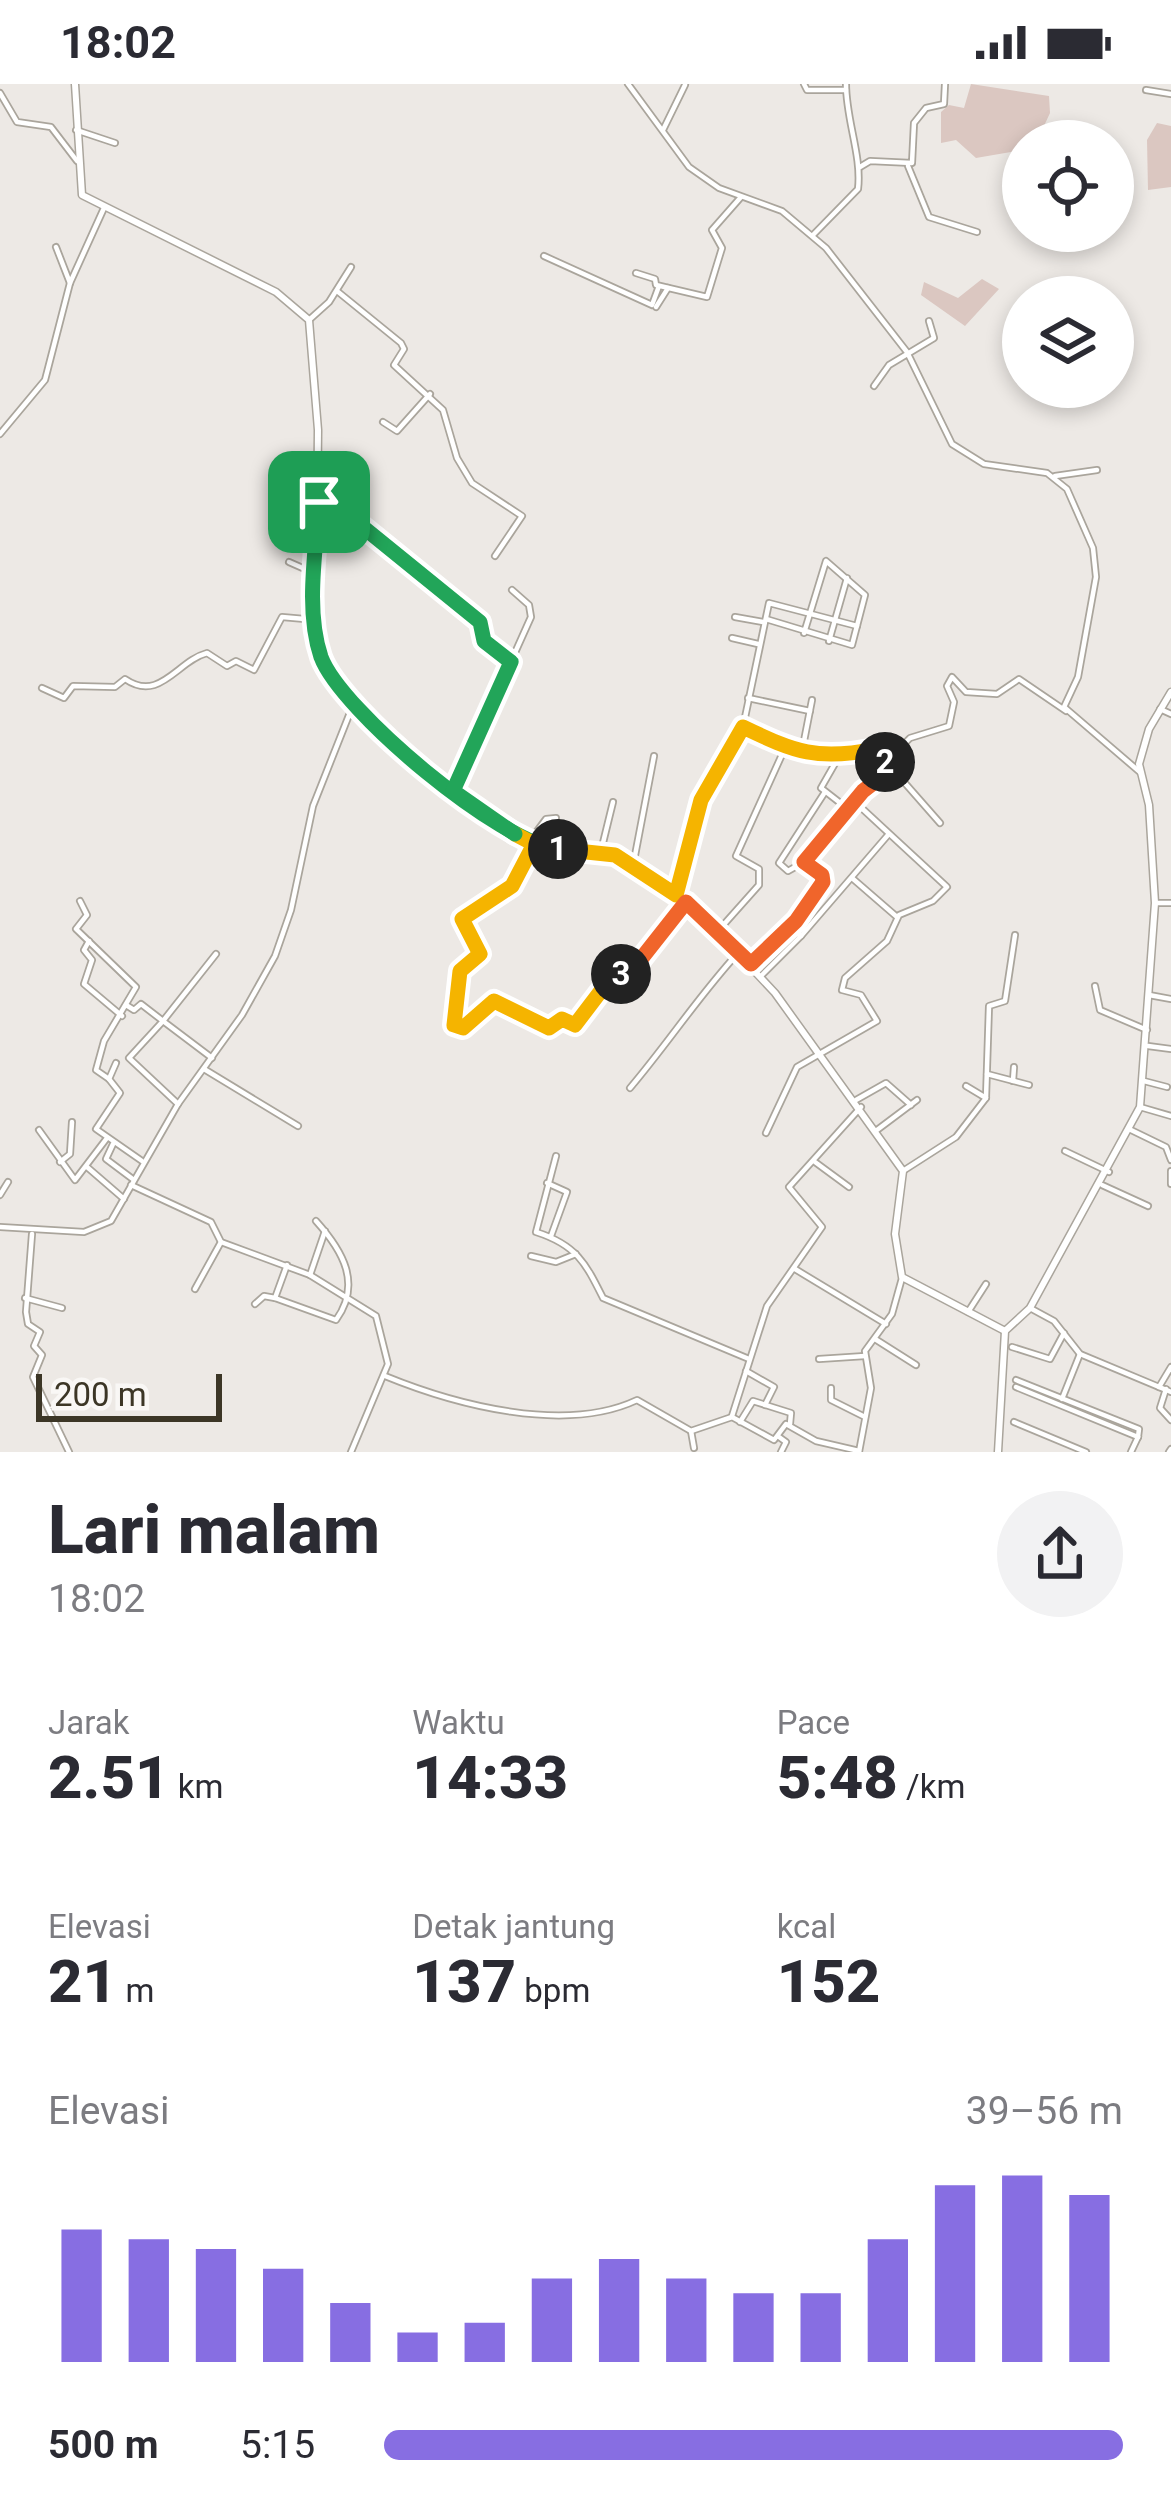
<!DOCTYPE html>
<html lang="id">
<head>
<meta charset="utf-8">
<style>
  body { margin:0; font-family:Roboto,sans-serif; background:#f2f2f3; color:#2b2b33; height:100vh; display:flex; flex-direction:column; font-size:45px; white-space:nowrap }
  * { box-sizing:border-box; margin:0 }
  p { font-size:39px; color:#7c7c81 }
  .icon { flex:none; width:66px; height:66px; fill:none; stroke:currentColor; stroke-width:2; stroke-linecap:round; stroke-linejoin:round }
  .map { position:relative; height:1368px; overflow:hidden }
  .side { display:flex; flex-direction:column; background:#fff; flex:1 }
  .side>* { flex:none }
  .fabs { position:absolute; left:1002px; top:36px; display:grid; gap:24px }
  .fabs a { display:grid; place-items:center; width:132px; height:132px; border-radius:50%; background:#fff; box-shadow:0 6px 18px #0003; font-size:60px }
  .scale { position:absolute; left:36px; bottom:30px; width:186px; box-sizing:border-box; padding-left:12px; border:6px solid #3c3626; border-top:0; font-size:33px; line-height:42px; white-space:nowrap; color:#3c3626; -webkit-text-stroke:9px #f9f7f5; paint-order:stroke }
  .pin { position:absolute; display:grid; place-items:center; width:102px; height:102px; color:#fff; margin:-51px; border-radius:24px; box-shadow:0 6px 18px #0006 }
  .km { position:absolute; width:60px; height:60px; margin:-30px; border-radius:50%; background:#222; color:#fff; font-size:33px; line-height:60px; text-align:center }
  .round { display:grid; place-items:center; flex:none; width:126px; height:126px; border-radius:63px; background:#f2f2f3 }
  .headline { display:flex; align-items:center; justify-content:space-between; height:204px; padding:0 48px }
  h1 { font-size:66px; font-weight:800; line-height:90px }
  .figures { display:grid; grid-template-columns:repeat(3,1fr); gap:18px; height:204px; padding:12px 48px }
  .figures div { display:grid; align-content:center }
  .figures b { font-size:60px; font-weight:800 }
  .figures small { font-size:33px; font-weight:400 }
  .figures p { font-size:33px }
  .chart { height:336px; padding:24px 48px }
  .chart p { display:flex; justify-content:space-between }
  .chart svg { width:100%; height:216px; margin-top:12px; stroke:#876ee2; stroke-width:6 }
  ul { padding:0 48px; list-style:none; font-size:39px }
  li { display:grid; grid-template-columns:192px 144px 1fr; align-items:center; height:90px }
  li i { height:30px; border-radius:15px; background:#876ee2 }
  .status { display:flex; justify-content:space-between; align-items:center; height:84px; padding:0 60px; background:#fff; direction:ltr }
  .status svg { height:33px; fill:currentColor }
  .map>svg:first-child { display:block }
  .green { fill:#dbc7c1 }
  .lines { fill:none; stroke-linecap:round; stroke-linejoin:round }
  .minor-casing { stroke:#aaa59c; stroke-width:8 }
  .tertiary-casing { stroke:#aaa59c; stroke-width:9 }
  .minor { stroke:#fff; stroke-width:4.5 }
  .tertiary { stroke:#fff; stroke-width:6 }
  .split-1-casing { stroke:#fff; stroke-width:24 }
  .split-2-casing { stroke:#fff; stroke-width:24 }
  .split-3-casing { stroke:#fff; stroke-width:24 }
  .split-4-casing { stroke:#fff; stroke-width:24 }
  .split-5-casing { stroke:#fff; stroke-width:24 }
  .split-1 { stroke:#22a559; stroke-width:15 }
  .split-2 { stroke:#f5b400; stroke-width:15 }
  .split-3 { stroke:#f0652b; stroke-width:15 }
  .split-4 { stroke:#f5b400; stroke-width:15 }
  .split-5 { stroke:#22a559; stroke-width:15 }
</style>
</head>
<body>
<div class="status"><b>18:02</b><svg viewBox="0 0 49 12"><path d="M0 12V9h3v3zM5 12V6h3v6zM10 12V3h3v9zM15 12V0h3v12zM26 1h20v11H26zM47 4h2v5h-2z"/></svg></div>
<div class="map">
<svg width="1171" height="1368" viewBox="0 0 1171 1368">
  <rect width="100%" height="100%" fill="#ede9e5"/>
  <g class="green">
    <path d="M971 0 1049 12 1050 29 1037 57H1023V66L976 74 956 56 941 59V28L949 21 964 24Z"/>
    <path d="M1157 39 1171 42V103L1148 106 1147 56Z"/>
    <path d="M982 195 999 205 965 242 921 211 924 198 958 214Z"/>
  </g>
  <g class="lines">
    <g class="minor-casing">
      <g id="minor">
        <path d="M628 0 689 83 719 104 782 127 826 164 907 268 952 360 984 380 1047 389 1067 405 1093 464 1096 493 1078 593 1064 623 1141 689"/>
        <path d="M804 0 807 6H846"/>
        <path d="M1146 6 1171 10"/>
        <path d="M0 9 17 38 51 43 77 77"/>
        <path d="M76 46 115 59"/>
        <path d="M663 46 685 1"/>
        <path d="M908 82 929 133 977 148"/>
        <path d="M860 83 870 77 912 79 914 39 926 24 944 20 945 0"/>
        <path d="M813 151 858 105C862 72 846 36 846 0"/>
        <path d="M56 163 70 199"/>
        <path d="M544 172 652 221 659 202"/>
        <path d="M636 189 655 195 656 201 707 213 722 164 712 146 741 113"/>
        <path d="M337 207 401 259 404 265 394 281 443 326 457 374 472 399 522 432 495 472"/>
        <path d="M656 223 668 204"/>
        <path d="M309 236 329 218 351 183"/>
        <path d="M874 302 889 281 934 254 929 237"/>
        <path d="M383 338 397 347 430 310"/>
        <path d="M0 350 45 296 70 199 104 124"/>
        <path d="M1055 392 1097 386"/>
        <path d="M319 418 337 422 480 537 479 552 511 578"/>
        <path d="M289 478 314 489"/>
        <path d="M735 533 763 538"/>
        <path d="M766 535 852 561 865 511 826 477 804 549"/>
        <path d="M732 554 758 560"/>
        <path d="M829 557 847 494"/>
        <path d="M42 604 64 614 73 602 115 603 125 595C160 619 177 577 207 569L227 582 236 577 254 586 282 533 316 536"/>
        <path d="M748 614 810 627"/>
        <path d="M1160 625 1171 630"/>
        <path d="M743 643C795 667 818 678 875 665L940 739"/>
        <path d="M804 657 812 616"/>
        <path d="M837 676 821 704 848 725"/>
        <path d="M453 707 531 533 529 521 512 506"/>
        <path d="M529 758 546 735 556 734"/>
        <path d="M534 760 512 802 462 835 480 870 460 887 456 944 494 917 549 944 562 935 576 941C590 918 602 892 630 889L686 818"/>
        <path d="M601 767 613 718"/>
        <path d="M804 778 788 787 779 779 825 708"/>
        <path d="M633 782 654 672"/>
        <path d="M852 794 897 833"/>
        <path d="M676 811 702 715 743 643 769 519 857 542"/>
        <path d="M80 817 87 831 76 845 136 903 104 957 96 986 109 995"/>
        <path d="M1155 819H1171"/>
        <path d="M789 843 824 796 804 778 863 707 905 673 900 664 910 654 949 642 954 618 947 602 952 593 966 608 997 610 1019 595 1066 627"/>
        <path d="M718 847 759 801V785L736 772 785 664"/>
        <path d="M89 857 84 866 92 876 84 900 122 932"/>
        <path d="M751 881 785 842 801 852 888 751"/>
        <path d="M761 892 801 852"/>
        <path d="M1095 902 1100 926 1147 946"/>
        <path d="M1149 911 1171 915"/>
        <path d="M126 921 134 926 141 920 163 937 129 974 178 1020"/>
        <path d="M1148 962 1171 965"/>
        <path d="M212 974 163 937 216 870"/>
        <path d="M116 979 109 995 120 1009 96 1045 142 1077"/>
        <path d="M204 985 298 1042"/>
        <path d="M987 990 1029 1001"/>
        <path d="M1013 997 1014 983"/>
        <path d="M1144 997 1167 1003"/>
        <path d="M966 1002 986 1014"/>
        <path d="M630 1004C669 958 697 914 738 869"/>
        <path d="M856 1016 886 999 911 1021"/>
        <path d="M1140 1023 1171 1032"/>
        <path d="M39 1046 75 1096 107 1054"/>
        <path d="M877 1046 917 1016"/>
        <path d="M1131 1046 1166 1063 1171 1076"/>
        <path d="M766 1049 797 983 877 937 861 911 842 906 845 894 887 857 899 831 933 817 947 803 854 717"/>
        <path d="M113 1060 106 1075 134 1096"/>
        <path d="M1065 1067 1109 1088"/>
        <path d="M556 1072 536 1148C577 1161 586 1180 603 1214L749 1275"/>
        <path d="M60 1078 70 1070 72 1038"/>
        <path d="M815 1078 849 1103"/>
        <path d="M87 1083 124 1115"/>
        <path d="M903 1087 956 1053 986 1014 989 922 1005 917 1015 851"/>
        <path d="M1171 1087V1100"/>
        <path d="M547 1099 567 1108 551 1152"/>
        <path d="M131 1101 211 1138 221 1158 310 1191 376 1232 388 1280 351 1368"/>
        <path d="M1102 1101 1148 1122"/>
        <path d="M0 1111 8 1098"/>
        <path d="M0 1143 84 1148 111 1137 178 1020 242 931 275 872 291 826 313 722 353 621"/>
        <path d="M32 1150 26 1228 28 1240 40 1248 34 1262 42 1271 33 1293 69 1368"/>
        <path d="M531 1172 556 1178 576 1170"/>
        <path d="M287 1181 275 1214 336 1236C362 1200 343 1167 316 1137"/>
        <path d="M795 1185 886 1240"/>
        <path d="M310 1191 325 1147"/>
        <path d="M195 1205 221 1158"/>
        <path d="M25 1214 62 1224"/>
        <path d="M255 1220 264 1212 275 1214"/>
        <path d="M1030 1224 1054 1237 1080 1270 1171 1308"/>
        <path d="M968 1228 986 1200"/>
        <path d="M875 1255 916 1281"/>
        <path d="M1012 1263 1050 1275 1064 1249"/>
        <path d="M819 1275 865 1272"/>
        <path d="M746 1287 774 1303 765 1321"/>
        <path d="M385 1292C456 1321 565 1350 637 1316L691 1347 732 1333 774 1356 786 1340 816 1357 859 1367"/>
        <path d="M1016 1296 1139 1345 1138 1353"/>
        <path d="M1016 1303 1138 1353"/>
        <path d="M1159 1303 1171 1283"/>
        <path d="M831 1304V1316L865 1333"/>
        <path d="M1166 1305 1160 1324 1171 1336"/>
        <path d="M1062 1315 1080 1270"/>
        <path d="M732 1332 767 1222 822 1143 789 1103 861 1023"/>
        <path d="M740 1338 753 1317 791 1329 790 1340"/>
        <path d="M1014 1338 1086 1368"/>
        <path d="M691 1347 694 1364"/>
        <path d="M779 1353 786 1358 781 1368"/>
        <path d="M859 1368 871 1304 865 1267 892 1230 902 1194"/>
        <path d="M1131 1368 1138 1353"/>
        <path d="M1169 1368 1171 1365"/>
      </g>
    </g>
    <g class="tertiary-casing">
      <g id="tertiary">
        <path d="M75 0 82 111 276 208 309 236 318 346 316 536 323 576 353 621 376 649 529 758 615 771 699 828 775 909 903 1087 895 1150 902 1193 1005 1247"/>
        <path d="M998 1368 1005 1247 1030 1224 1140 1023 1155 819 1149 721 1139 680 1149 645 1171 608"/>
      </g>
    </g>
    <use href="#minor" class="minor"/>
    <use href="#tertiary" class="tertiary"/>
  </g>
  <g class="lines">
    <g class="split-1-casing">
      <path id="split-1" d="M319 418C316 466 305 526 321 573 341 627 502 761 558 765"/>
    </g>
    <g class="split-2-casing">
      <path id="split-2" d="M558 765 615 771 676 811 701 716 743 643C795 668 818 677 875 665L885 678"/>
    </g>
    <g class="split-3-casing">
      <path id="split-3" d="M621 890 630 889 686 818 751 880 796 837 823 798 822 791 804 778 863 707 890 686 885 678"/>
    </g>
    <g class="split-4-casing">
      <path id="split-4" d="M515 750 534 760 512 802 462 835 480 870 460 887 454 941 463 944 494 917 549 944 562 935 575 941 613 891 621 890"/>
    </g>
    <g class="split-5-casing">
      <path id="split-5" d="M319 418 337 422 480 538 484 557 511 578 453 707 515 750"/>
    </g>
    <use href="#split-1" class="split-1"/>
    <use href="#split-2" class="split-2"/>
    <use href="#split-3" class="split-3"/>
    <use href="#split-4" class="split-4"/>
    <use href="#split-5" class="split-5"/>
  </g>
</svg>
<div class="fabs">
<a><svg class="icon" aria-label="locate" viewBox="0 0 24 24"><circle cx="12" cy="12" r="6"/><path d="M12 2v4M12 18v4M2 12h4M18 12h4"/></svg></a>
<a><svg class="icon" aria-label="layers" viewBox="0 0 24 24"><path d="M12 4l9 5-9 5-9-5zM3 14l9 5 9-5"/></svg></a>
</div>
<div class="scale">200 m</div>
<div class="pin" style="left:319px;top:418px;background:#1e9e55"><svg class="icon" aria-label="arrive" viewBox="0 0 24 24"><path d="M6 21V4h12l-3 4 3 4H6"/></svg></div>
<b class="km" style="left:558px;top:765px">1</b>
<b class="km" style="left:885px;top:678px">2</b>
<b class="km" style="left:621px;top:890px">3</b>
</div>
<section class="side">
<div class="headline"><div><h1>Lari malam</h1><p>18:02</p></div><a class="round"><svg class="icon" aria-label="share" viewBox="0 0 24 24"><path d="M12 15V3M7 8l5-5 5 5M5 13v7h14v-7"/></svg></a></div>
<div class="figures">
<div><p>Jarak</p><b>2.51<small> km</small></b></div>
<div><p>Waktu</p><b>14:33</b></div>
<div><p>Pace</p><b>5:48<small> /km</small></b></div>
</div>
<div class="figures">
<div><p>Elevasi</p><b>21<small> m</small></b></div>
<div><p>Detak jantung</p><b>137<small> bpm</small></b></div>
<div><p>kcal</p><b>152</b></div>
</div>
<div class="chart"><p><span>Elevasi</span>39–56 m</p>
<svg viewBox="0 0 160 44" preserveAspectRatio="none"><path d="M5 44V17M15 44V19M25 44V21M35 44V25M45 44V32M55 44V38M65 44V36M75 44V27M85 44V23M95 44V27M105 44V30M115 44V30M125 44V19M135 44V8M145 44V6M155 44V10"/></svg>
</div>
<ul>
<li><b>500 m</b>5:15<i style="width:100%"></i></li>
</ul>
</section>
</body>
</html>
